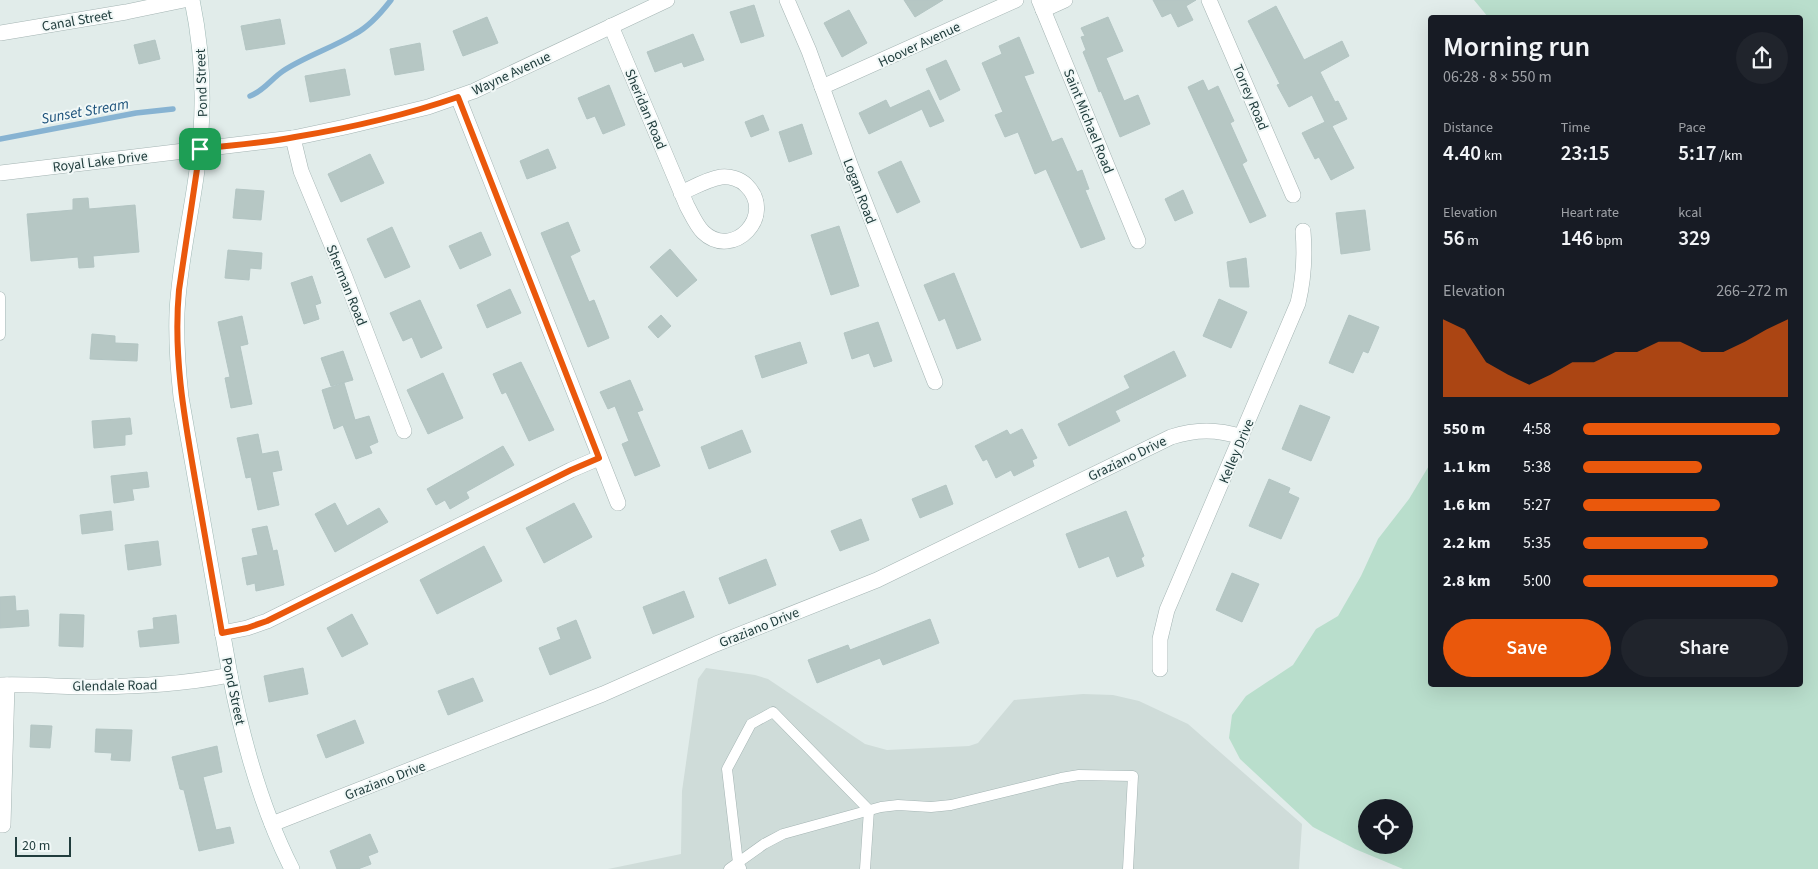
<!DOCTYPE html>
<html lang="en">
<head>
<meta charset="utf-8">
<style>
  body { margin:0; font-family:"Source Sans 3",sans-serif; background:#20242c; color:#f1f3f6; height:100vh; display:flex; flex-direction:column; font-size:19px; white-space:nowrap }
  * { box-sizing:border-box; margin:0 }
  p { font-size:16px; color:#9ea1a6 }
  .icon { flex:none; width:28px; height:28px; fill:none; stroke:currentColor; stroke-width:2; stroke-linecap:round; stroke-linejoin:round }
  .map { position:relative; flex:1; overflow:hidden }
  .sheet { position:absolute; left:1428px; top:15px; width:375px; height:672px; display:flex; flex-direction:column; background:#171b24; border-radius:5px; box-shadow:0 5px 20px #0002 }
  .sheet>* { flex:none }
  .fabs { position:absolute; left:1358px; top:799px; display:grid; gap:10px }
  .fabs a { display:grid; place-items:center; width:55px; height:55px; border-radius:50%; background:#171b24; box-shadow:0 5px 20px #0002; font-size:25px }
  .scale { position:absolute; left:15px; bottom:12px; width:56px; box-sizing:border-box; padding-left:5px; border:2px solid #213d3d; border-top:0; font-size:14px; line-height:18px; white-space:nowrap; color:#213d3d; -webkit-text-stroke:4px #f1f8f7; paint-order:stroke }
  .pin { position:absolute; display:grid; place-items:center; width:42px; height:42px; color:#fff; margin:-21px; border-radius:10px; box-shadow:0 2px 8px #0006 }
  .round { display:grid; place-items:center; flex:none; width:52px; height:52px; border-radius:26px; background:#20242c }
  .overview { display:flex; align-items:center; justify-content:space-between; height:85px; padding:0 15px }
  h1 { font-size:28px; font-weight:600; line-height:38px }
  .metrics { display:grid; grid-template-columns:repeat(3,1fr); gap:8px; height:85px; padding:5px 15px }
  .metrics div { display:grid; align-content:center }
  .metrics b { font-size:21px; font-weight:600 }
  .metrics small { font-size:14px; font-weight:400 }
  .metrics p { font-size:14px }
  .chart { height:140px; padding:10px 15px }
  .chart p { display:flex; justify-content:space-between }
  .chart svg { width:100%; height:90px; margin-top:5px; fill:#ea580c; opacity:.7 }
  .cta { display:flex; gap:10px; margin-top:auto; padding:10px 15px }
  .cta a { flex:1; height:58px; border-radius:30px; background:#ea580c; color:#fff; font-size:20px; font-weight:600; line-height:58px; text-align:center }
  .cta a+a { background:#20242c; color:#f1f3f6 }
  ul { padding:0 15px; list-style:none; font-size:16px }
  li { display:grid; grid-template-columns:80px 60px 1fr; align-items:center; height:38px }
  li i { height:12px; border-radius:6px; background:#ea580c }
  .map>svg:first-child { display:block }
  .built { fill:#cfdcd9 }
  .green { fill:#b9decc; fill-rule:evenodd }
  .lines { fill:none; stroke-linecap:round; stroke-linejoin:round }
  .stream { stroke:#87b3d2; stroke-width:5.5 }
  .building { fill:#b6c7c4; stroke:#b3c5c3 }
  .lane-casing { stroke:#a4b4b3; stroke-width:11 }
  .street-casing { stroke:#a4b4b3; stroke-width:16 }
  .secondary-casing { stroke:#9fb8b5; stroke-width:16 }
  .lane { stroke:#fff; stroke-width:10 }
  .street { stroke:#fff; stroke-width:15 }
  .secondary { stroke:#fff; stroke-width:15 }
  .route-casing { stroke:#fff; stroke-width:10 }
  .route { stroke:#ea580c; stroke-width:6 }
  .labels { text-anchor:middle; stroke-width:4; stroke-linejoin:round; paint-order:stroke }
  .street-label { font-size:14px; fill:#213d3d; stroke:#f1f8f7 }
  .water-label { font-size:15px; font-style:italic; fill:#1a507a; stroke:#f1f8f7 }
</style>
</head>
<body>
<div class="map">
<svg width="1818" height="869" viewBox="0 0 1818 869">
  <rect width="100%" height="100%" fill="#e1ecea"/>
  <path class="built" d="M706 668 755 675 768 679 865 744 887 750 969 746 978 743 1014 700 1083 694 1113 695 1139 701 1188 724 1302 824 1299 869H608L681 854 682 791 698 679Z"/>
  <path class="green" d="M1474 0H1818V869H1403L1355 849 1313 827 1240 759 1229 738 1232 715 1246 696 1293 665 1316 629 1338 616 1361 576 1378 539 1409 499 1430 464V685H1800V18L1488 17ZM1366 808H1404V845H1366Z"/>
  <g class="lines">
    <g class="stream">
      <path d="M250 96C264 91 271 79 283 71 306 56 332 48 355 34 370 26 381 13 391 0"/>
      <path d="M0 139 136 113 173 109"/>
    </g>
  </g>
  <g class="building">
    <path d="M904 0H943L915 17Z"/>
    <path d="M1153 0H1196L1186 6 1193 20 1178 27 1171 13 1162 17Z"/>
    <path d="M754 5 764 36 741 43 730 12Z"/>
    <path d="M1276 6 1304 60 1342 41 1349 56 1320 72 1335 102 1338 101 1347 119 1332 126 1354 168 1331 180 1319 157 1315 159 1302 133 1325 122 1312 95 1289 107 1277 85 1280 84 1248 21Z"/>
    <path d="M849 10 867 43 842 57 824 23Z"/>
    <path d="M487 17 498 43 463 56 453 31Z"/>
    <path d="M1108 17 1123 51 1106 58 1124 101 1138 95 1150 124 1120 137 1101 91 1099 92 1092 74 1083 52 1086 50 1081 37 1085 36 1081 28Z"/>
    <path d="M280 19 285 44 246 50 241 26Z"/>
    <path d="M693 34 704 60 684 67 682 62 655 72 647 52Z"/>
    <path d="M1019 37 1034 73 1024 76 1052 142 1062 138 1077 172 1082 170 1089 189 1085 190 1105 239 1081 248 1046 169 1035 174 1018 132 1005 137 995 115 1003 112 982 63 1002 54 999 46Z"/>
    <path d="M155 40 160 59 139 64 134 45Z"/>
    <path d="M420 43 424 70 395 75 390 49Z"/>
    <path d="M946 60 960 90 940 100 926 69Z"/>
    <path d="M345 69 350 95 310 102 305 76Z"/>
    <path d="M1203 80 1208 91 1218 86 1234 121 1230 123 1247 161 1242 164 1266 216 1250 223 1188 87Z"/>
    <path d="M609 85 625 125 603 134 595 116 587 119 578 98Z"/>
    <path d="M929 90 944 121 930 127 922 109 869 134 859 113 886 100 890 108Z"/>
    <path d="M763 115 769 130 751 137 745 122Z"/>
    <path d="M802 124 812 154 789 162 779 132Z"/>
    <path d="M548 149 556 168 527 179 520 161Z"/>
    <path d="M370 154 384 183 341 202 328 174Z"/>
    <path d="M901 161 920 202 897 213 878 172Z"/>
    <path d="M236 189 264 191 261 220 233 218Z"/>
    <path d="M1183 190 1193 213 1175 221 1165 199Z"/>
    <path d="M88 198 89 209 135 205 139 252 93 256 94 267 79 268 78 257 31 261 27 214 73 210V199Z"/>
    <path d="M1365 210 1370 250 1341 254 1336 213Z"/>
    <path d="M568 222 580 251 570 256 589 302 594 300 609 338 588 347 541 233Z"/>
    <path d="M839 226 859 286 831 295 811 235Z"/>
    <path d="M392 227 410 267 385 278 367 239Z"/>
    <path d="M481 232 491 255 460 269 449 246Z"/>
    <path d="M670 249 697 280 677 297 650 267Z"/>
    <path d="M228 250 262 253 261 269 250 268 249 280 225 278Z"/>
    <path d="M1246 258 1249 287H1230L1227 262Z"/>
    <path d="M954 273 981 340 957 349 945 318 939 321 924 285Z"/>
    <path d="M312 276 321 303 315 305 319 319 304 324 291 283Z"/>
    <path d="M510 289 521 313 487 328 477 305Z"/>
    <path d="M1219 299 1247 312 1231 348 1203 336Z"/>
    <path d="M420 300 442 348 421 358 412 337 403 341 390 313Z"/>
    <path d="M661 315 671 326 658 338 648 327Z"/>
    <path d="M1349 315 1379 327 1368 353 1363 351 1353 373 1329 363Z"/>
    <path d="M242 316 248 344 240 346 252 404 231 408 225 378 230 377 218 322Z"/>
    <path d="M878 322 892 361 874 367 869 353 852 359 844 333Z"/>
    <path d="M92 334 115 336V343L138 344 137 361 90 359Z"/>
    <path d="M800 342 807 363 762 378 755 356Z"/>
    <path d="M343 351 353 380 331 386 321 358Z"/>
    <path d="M1174 351 1186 376 1115 411 1120 421 1069 446 1058 424 1130 388 1124 376Z"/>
    <path d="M521 362 554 430 529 441 506 392 502 394 493 374Z"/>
    <path d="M443 373 463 418 428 434 407 390Z"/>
    <path d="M630 380 643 410 637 412 660 466 635 476 622 444 629 441 615 406 608 409 600 392Z"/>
    <path d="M344 383 355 420 369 416 378 442 369 446 372 453 356 459 343 425 334 429 322 390Z"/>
    <path d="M1300 405 1330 417 1311 461 1282 449Z"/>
    <path d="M130 418 132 434 125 435V445L94 448 92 421Z"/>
    <path d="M1022 429 1037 458 1032 460 1034 466 1014 476 1011 470 996 478 987 459 983 461 975 446 1007 430 1010 435Z"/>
    <path d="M742 430 751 452 709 469 701 447Z"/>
    <path d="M258 434 262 454 278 451 282 470 272 472 279 505 258 510 251 477 246 478 237 438Z"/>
    <path d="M503 446 514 465 466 492 469 498 450 509 445 500 436 505 427 489Z"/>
    <path d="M147 472 149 487 132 489 134 500 114 503 111 476Z"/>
    <path d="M1269 479 1290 488 1288 493 1299 498 1281 539 1249 526Z"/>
    <path d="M946 485 953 504 920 518 912 499Z"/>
    <path d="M335 503 347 526 379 508 388 522 335 552 315 514Z"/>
    <path d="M574 503 592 537 544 563 526 528Z"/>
    <path d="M111 511 113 530 82 534 80 515Z"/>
    <path d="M1126 511 1144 556 1141 558 1144 566 1117 577 1109 556 1079 568 1066 534Z"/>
    <path d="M861 519 869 540 840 551 831 531Z"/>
    <path d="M267 526 273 551 277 550 284 585 256 591 255 583 247 585 242 558 258 555 252 529Z"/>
    <path d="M158 541 161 565 128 570 125 545Z"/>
    <path d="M484 546 502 581 437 614 420 580Z"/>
    <path d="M766 559 776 585 729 604 719 578Z"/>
    <path d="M1232 573 1259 584 1242 622 1216 610Z"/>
    <path d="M684 591 694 617 653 634 643 607Z"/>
    <path d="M15 596 16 611 28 610 29 626 0 628V597Z"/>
    <path d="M60 614 84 615 83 647 59 646Z"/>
    <path d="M352 614 368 644 342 657 327 628Z"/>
    <path d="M176 615 179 643 140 647 138 631 154 629 153 618Z"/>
    <path d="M930 619 939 643 883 665 880 658 817 683 808 660 848 645 850 650Z"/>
    <path d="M576 620 591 658 550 675 539 648 561 639 557 628Z"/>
    <path d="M303 668 308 694 269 702 264 676Z"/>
    <path d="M473 678 483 701 448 715 438 691Z"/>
    <path d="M355 720 364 743 326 758 317 735Z"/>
    <path d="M31 725 52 726 50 748 30 747Z"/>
    <path d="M96 729 132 730 130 761 111 760 112 753 95 752Z"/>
    <path d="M217 746 222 772 203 777 216 830 230 827 234 843 199 851 184 790 180 789 172 757Z"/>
    <path d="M370 834 378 852 368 856 371 864 358 869H337L330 851Z"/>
  </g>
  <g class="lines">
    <g class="lane-casing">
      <g id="lane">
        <path d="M0 297V335"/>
        <path d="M741 868 738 863 727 769 751 724 773 712 869 810 865 869"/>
        <path d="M729 869 764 844 783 834 881 807 898 805 931 807 951 805 1061 778 1079 775 1133 776 1128 869"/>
      </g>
    </g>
    <g class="street-casing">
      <g id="street">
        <path d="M787 0 809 51 851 167 935 382"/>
        <path d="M1039 0 1138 241"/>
        <path d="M1209 0 1293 195"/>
        <path d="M1043 10 1065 0"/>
        <path d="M611 26 687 206C692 215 696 225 703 232 733 261 777 215 746 185 740 179 730 176 721 177 708 179 694 187 681 193"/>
        <path d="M0 33 126 12 184 0"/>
        <path d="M822 87 1016 0"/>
        <path d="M458 97 618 503"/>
        <path d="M293 138 301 171 345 277 404 431"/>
        <path d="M0 173 293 138 345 127 428 107 474 91 667 0"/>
        <path d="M222 633 247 628 267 621 571 470 599 458"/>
        <path d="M1160 669V639L1167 610 1298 303C1304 278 1305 255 1303 231"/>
        <path d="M0 685C32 684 64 687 96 687 141 686 185 684 230 675"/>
        <path d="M272 824 603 694 716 644 877 580 1171 437C1196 429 1217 429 1242 437"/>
        <path d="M0 825H3L7 685"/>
      </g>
    </g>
    <g class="secondary-casing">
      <path id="secondary" d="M192 0C204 57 205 113 197 170 191 217 179 265 177 313 176 341 178 369 181 397L230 675C243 742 261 808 292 869"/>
    </g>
    <use href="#lane" class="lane"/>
    <use href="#street" class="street"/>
    <use href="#secondary" class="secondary"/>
  </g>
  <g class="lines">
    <g class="route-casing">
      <path id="route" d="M458 97 599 458 571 470 267 621 247 628 222 633C213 582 204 531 195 479 184 416 173 354 179 290L200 149C232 145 264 143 295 137 350 128 406 115 458 97Z"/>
    </g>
    <use href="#route" class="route"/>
  </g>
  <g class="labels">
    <g class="street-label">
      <text transform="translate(77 20) rotate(-10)" y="5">Canal Street</text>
      <text transform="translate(919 44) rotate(-25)" y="5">Hoover Avenue</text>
      <text transform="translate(511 73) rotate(-25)" y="5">Wayne Avenue</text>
      <text transform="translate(201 83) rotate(-92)" y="5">Pond Street</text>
      <text transform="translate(1251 97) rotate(67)" y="5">Torrey Road</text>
      <text transform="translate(646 109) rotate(67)" y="5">Sheridan Road</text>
      <text transform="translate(1089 121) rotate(68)" y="5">Saint Michael Road</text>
      <text transform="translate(100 161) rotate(-7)" y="5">Royal Lake Drive</text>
      <text transform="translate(860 191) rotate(69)" y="5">Logan Road</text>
      <text transform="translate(347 285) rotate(68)" y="5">Sherman Road</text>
      <text transform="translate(1236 451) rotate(-67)" y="5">Kelley Drive</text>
      <text transform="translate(1127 458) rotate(-26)" y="5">Graziano Drive</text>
      <text transform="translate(759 627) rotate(-22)" y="5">Graziano Drive</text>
      <text transform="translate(115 685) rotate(-1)" y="5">Glendale Road</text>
      <text transform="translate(234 691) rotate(78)" y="5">Pond Street</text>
      <text transform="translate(385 780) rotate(-21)" y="5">Graziano Drive</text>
    </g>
    <g class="water-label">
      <text transform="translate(85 111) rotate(-10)" y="5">Sunset Stream</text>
    </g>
  </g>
</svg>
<div class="fabs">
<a><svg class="icon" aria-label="locate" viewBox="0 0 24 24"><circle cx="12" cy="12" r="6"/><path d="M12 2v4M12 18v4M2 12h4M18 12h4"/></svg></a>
</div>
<div class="scale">20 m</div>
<div class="pin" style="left:200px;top:149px;background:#1e9e55"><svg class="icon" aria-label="arrive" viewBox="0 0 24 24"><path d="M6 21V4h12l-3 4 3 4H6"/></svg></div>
<section class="sheet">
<div class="overview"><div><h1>Morning run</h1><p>06:28 · 8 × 550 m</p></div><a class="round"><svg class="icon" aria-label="share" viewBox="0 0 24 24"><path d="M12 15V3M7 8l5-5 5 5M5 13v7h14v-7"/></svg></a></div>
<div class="metrics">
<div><p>Distance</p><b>4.40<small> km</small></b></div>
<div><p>Time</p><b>23:15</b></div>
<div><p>Pace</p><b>5:17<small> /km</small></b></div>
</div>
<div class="metrics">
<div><p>Elevation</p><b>56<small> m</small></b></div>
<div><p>Heart rate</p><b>146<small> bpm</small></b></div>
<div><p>kcal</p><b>329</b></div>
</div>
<div class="chart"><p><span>Elevation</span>266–272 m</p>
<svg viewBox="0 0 160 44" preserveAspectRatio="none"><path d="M0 44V6L10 11L20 27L30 33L40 38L50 33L60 27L70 27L80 22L90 22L100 17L110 17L120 22L130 22L140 17L150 11L160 6V44z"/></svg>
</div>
<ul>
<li><b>550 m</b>4:58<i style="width:96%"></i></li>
<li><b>1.1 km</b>5:38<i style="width:58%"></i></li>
<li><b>1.6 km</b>5:27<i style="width:67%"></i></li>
<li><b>2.2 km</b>5:35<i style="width:61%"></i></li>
<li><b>2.8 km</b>5:00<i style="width:95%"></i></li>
</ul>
<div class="cta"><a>Save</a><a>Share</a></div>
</section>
</div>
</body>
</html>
